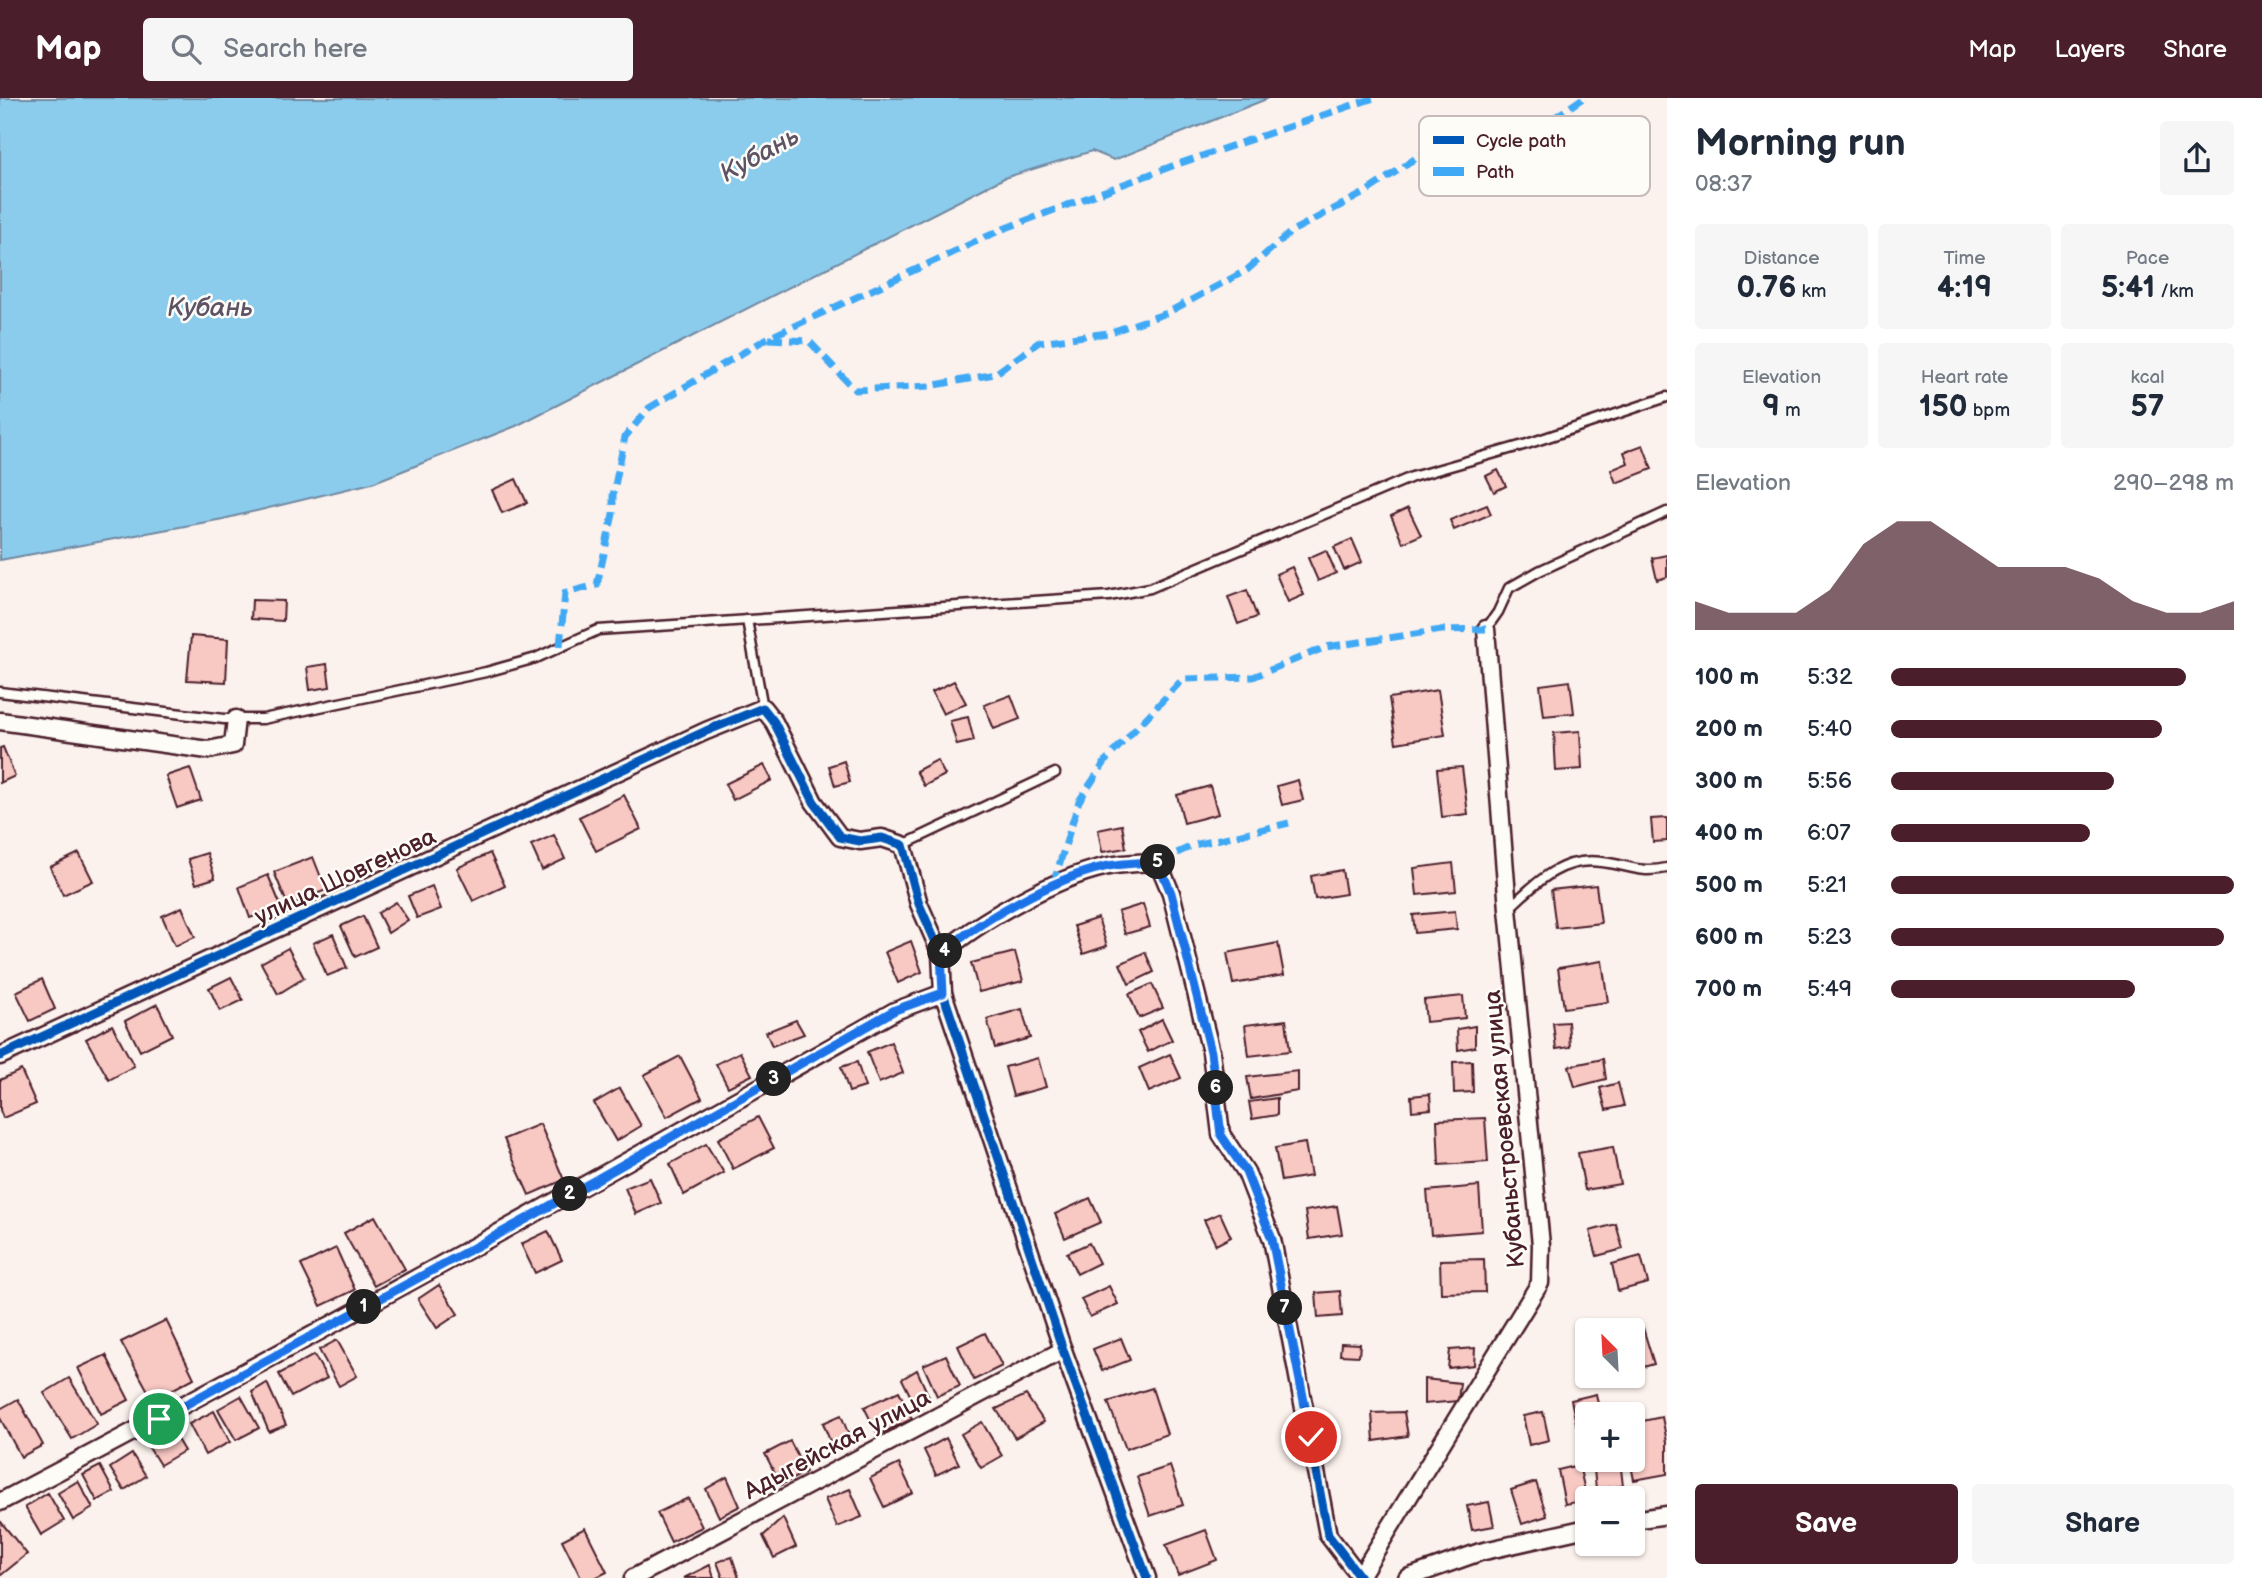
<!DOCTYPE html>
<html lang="en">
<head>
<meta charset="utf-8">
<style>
  body { margin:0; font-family:"Balsamiq Sans",sans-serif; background:#f6f6f7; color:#1f2937; height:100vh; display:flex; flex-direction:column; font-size:26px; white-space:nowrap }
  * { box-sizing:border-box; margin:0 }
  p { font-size:23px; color:#747a83 }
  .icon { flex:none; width:38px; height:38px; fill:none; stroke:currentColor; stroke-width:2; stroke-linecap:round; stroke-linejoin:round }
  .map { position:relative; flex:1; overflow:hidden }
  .sheet { display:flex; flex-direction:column; background:#fff; width:595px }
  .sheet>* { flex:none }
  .needle { width:46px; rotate:336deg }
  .buttons { position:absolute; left:1575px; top:1220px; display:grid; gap:14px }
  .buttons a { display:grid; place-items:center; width:70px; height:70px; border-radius:7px; background:#fff; box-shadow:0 2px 5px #0004; font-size:35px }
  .pin { position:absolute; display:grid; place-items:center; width:60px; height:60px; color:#fff; margin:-30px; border:4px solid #fff; border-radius:50%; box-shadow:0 2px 7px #0007 }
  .km { position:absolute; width:35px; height:35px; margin:-18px; border-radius:50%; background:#222; color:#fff; font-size:19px; line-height:35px; text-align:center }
  .round { display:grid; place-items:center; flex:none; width:74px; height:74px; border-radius:7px; background:#f6f6f7 }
  .overview { display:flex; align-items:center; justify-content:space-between; height:119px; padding:0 28px }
  h1 { font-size:38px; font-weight:700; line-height:52px }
  .stats { display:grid; grid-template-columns:repeat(3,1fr); gap:10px; height:119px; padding:7px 28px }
  .stats div { display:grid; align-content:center; border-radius:7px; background:#f6f6f7; text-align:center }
  .stats b { font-size:30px; font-weight:700 }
  .stats small { font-size:19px; font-weight:400 }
  .stats p { font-size:19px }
  .chart { height:196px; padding:14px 28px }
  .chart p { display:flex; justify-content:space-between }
  .chart svg { width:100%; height:126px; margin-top:7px; fill:#4a1f2b; opacity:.7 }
  .action { display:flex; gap:14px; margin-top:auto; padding:14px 28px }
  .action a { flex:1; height:80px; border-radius:7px; background:#4a1f2b; color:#fff; font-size:28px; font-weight:700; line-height:80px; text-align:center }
  .action a+a { background:#f6f6f7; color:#1f2937 }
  ul { padding:0 28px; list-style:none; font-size:23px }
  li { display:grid; grid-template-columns:112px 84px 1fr; align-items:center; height:52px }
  li i { height:18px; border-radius:9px; background:#4a1f2b }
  header { display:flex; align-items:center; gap:42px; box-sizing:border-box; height:98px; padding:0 35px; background:#4a1f2b; color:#fff }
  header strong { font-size:33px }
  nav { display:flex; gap:38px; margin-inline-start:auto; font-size:24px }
  .search { width:490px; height:63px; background:#f6f6f7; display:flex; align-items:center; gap:18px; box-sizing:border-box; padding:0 24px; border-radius:7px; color:#747a83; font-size:26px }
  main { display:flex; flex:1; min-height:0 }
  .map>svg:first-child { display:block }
  .water { fill:#8bcced; stroke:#71879f; stroke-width:2 }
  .building { fill:#f8c8c3; stroke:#4a1f2b; stroke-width:2 }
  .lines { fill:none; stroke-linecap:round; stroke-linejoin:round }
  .service-casing { stroke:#4a1f2b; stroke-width:13 }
  .minor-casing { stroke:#4a1f2b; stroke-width:21 }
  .service { stroke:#fdfcf7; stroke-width:8 }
  .minor { stroke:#fdfcf7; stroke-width:16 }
  .quiet { stroke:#3fa9f5; stroke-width:7; stroke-dasharray:14 7; stroke-linecap:butt }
  .cycleway-casing { stroke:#fdfcf7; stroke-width:13 }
  .cycleway { stroke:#0057b8; stroke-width:9 }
  .route-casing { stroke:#fff; stroke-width:14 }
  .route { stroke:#1a73e8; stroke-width:9 }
  .labels { text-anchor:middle; stroke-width:5; stroke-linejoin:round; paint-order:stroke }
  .street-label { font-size:24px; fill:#4a1f2b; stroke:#fdfcf7 }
  .water-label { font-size:26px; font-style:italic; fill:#5e5365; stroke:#fdfcf7 }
  .key { fill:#fdfcf7; stroke:#c7baba; stroke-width:2 }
  .key-label { font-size:19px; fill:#4a1f2b }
</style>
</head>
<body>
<header>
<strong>Map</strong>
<div class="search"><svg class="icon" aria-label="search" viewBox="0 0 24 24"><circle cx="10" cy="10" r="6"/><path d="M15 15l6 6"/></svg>Search here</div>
<nav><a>Map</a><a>Layers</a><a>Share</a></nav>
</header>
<main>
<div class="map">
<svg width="1667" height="1480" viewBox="0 0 1667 1480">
  <rect width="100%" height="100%" fill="#fcf2ed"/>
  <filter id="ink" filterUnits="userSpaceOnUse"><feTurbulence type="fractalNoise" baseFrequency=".0143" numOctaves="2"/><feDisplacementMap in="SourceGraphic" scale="14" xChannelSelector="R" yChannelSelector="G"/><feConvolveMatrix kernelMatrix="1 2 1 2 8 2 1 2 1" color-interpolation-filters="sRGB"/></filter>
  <g filter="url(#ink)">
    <path class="water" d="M0 0H1269L1114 62 1092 53 1004 80 516 328 372 385 223 421 0 462Z"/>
    <g class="building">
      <path d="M1643 347 1652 371 1616 385 1611 372 1628 365 1624 354Z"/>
      <path d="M1498 372 1506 388 1494 394 1486 378Z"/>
      <path d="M516 381 527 405 502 415 492 392Z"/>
      <path d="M1487 407 1491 416 1454 432 1450 422Z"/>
      <path d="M1408 410 1421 437 1403 445 1391 418Z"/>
      <path d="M1352 441 1362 464 1344 472 1334 449Z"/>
      <path d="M1326 452 1336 475 1318 483 1308 460Z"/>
      <path d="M1667 457V479L1657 482 1652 460Z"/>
      <path d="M1292 469 1304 497 1288 504 1276 476Z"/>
      <path d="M1247 492 1257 519 1238 526 1228 499Z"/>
      <path d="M252 502 284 503 283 523 251 521Z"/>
      <path d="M191 538 228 541 226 584 187 582Z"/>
      <path d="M327 566 330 589 310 592 307 569Z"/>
      <path d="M954 583 966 605 943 616 932 594Z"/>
      <path d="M1570 583 1574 615 1544 618 1540 587Z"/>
      <path d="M1438 592 1445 637 1396 645 1389 600Z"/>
      <path d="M1011 597 1020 621 994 631 984 607Z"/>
      <path d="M968 619 974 643 957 647 950 623Z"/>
      <path d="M1580 633 1582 671 1556 673 1554 635Z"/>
      <path d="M3 649 15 678 0 685V650Z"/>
      <path d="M937 662 945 677 924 688 916 673Z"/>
      <path d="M844 663 850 684 835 688 829 668Z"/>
      <path d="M764 667 772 682 733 702 725 686Z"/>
      <path d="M1462 669 1468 716 1442 719 1437 671Z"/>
      <path d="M190 670 201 702 177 710 166 678Z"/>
      <path d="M1298 682 1303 702 1282 707 1277 688Z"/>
      <path d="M1210 688 1218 716 1184 725 1177 697Z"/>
      <path d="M624 697 641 731 596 753 579 719Z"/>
      <path d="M1667 720V743L1653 744 1651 721Z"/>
      <path d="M1122 727 1126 750 1102 754 1098 732Z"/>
      <path d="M554 737 565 761 542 772 531 747Z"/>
      <path d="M79 755 93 783 63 797 50 769Z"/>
      <path d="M207 755 215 780 196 786 188 761Z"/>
      <path d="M490 755 505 788 473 803 457 770Z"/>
      <path d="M313 759 326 792 288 808 274 774Z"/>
      <path d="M1453 765 1456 793 1417 797 1414 770Z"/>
      <path d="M1342 772 1346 796 1315 801 1311 778Z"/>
      <path d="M268 777 281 808 250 820 239 789Z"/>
      <path d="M1596 787 1601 825 1556 830 1551 792Z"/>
      <path d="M432 788 441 811 417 820 408 798Z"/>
      <path d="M396 804 408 822 388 835 378 815Z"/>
      <path d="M1143 806 1150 829 1125 836 1118 814Z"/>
      <path d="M182 809 195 839 175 848 162 818Z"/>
      <path d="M1455 813 1457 831 1415 835 1413 817Z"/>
      <path d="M363 818 377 849 355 859 341 828Z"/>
      <path d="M1098 820 1107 848 1083 856 1074 828Z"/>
      <path d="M333 836 347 870 327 878 313 845Z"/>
      <path d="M911 843 922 874 898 885 885 854Z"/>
      <path d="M1278 845 1284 877 1233 886 1227 855Z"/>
      <path d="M288 850 304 880 278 896 261 865Z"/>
      <path d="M1015 854 1023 883 979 894 971 865Z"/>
      <path d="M1145 854 1154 874 1129 886 1120 866Z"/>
      <path d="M1602 863 1608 904 1564 910 1558 870Z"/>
      <path d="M231 879 243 902 220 913 209 890Z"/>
      <path d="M42 881 55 911 30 923 16 894Z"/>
      <path d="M1152 886 1163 910 1139 920 1129 896Z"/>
      <path d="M1463 898 1465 920 1426 924 1424 902Z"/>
      <path d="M157 906 172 937 140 953 125 923Z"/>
      <path d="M1022 911 1030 940 995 950 987 921Z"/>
      <path d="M1162 921 1172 942 1148 954 1138 934Z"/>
      <path d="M796 922 804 936 772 948 766 934Z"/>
      <path d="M1286 922 1290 953 1249 958 1245 927Z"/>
      <path d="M1568 924 1570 949 1556 951 1553 925Z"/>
      <path d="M112 927 134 968 109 982 86 941Z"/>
      <path d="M1475 928V949L1458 952 1457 931Z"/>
      <path d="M891 944 903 975 879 985 867 954Z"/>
      <path d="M740 954 752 977 728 989 716 966Z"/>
      <path d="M1170 956 1181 980 1149 994 1139 970Z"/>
      <path d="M680 958 702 1000 667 1019 644 977Z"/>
      <path d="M1038 960 1046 989 1013 998 1005 969Z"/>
      <path d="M1603 961 1606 981 1575 989 1569 968Z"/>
      <path d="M1472 963 1473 994 1454 995 1453 964Z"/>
      <path d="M857 964 865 989 849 994 841 969Z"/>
      <path d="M21 972 36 1006 3 1020 0 1012V982Z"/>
      <path d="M1298 973V993L1251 1001 1247 979Z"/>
      <path d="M1618 985 1624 1008 1606 1012 1600 990Z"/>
      <path d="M620 990 641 1028 616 1043 594 1005Z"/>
      <path d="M1430 996 1431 1011 1412 1013 1411 998Z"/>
      <path d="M1277 1000V1017L1252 1021 1249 1004Z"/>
      <path d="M758 1019 774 1050 733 1071 718 1041Z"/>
      <path d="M1485 1020 1488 1064 1439 1067 1437 1022Z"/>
      <path d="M540 1026 564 1082 529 1097 504 1041Z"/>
      <path d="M1305 1045 1311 1078 1281 1083 1275 1050Z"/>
      <path d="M706 1046 724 1075 684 1097 670 1066Z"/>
      <path d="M1613 1049 1620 1086 1585 1092 1578 1055Z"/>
      <path d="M650 1080 661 1105 636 1116 625 1090Z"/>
      <path d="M1479 1088 1482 1133 1431 1137 1427 1093Z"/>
      <path d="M1090 1100 1101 1124 1065 1140 1055 1116Z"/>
      <path d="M1337 1108 1342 1136 1309 1141 1305 1113Z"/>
      <path d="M1220 1115 1231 1139 1216 1147 1204 1122Z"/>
      <path d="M375 1118 405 1171 374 1188 344 1135Z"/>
      <path d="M1616 1126 1623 1151 1597 1158 1590 1133Z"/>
      <path d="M548 1133 562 1162 535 1175 521 1146Z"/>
      <path d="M1089 1145 1099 1165 1077 1176 1067 1155Z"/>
      <path d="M336 1150 355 1192 321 1208 301 1167Z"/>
      <path d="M1641 1158 1648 1185 1618 1193 1612 1166Z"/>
      <path d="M1484 1161 1485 1194 1441 1195 1440 1162Z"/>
      <path d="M439 1187 458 1216 437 1230 418 1201Z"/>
      <path d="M1109 1188 1118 1206 1090 1219 1081 1201Z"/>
      <path d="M1340 1193 1342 1218 1318 1220 1316 1195Z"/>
      <path d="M166 1222 194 1280 153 1302 121 1244Z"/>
      <path d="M1643 1230 1654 1266 1633 1272V1233Z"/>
      <path d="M985 1235 1002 1268 974 1282 958 1248Z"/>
      <path d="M1121 1240 1130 1262 1102 1273 1093 1251Z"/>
      <path d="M337 1242 357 1278 339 1288 319 1252Z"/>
      <path d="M1341 1245 1360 1246 1359 1258 1340 1257Z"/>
      <path d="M1475 1250 1474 1267 1448 1270 1450 1252Z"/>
      <path d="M106 1257 129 1302 101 1316 78 1270Z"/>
      <path d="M314 1257 327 1280 291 1299 279 1276Z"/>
      <path d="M946 1257 960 1288 937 1298 923 1267Z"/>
      <path d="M917 1272 929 1299 915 1307 902 1281Z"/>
      <path d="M69 1280 97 1326 72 1341 44 1295Z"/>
      <path d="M1424 1281 1460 1285 1458 1303 1424 1306Z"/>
      <path d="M267 1285 286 1327 269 1334 252 1294Z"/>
      <path d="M1152 1290 1167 1336 1126 1351 1108 1304Z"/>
      <path d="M899 1293 912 1321 878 1337 864 1309Z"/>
      <path d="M1596 1296 1600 1316H1587V1327L1577 1329 1571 1302Z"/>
      <path d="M1026 1297 1044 1324 1015 1340 996 1311Z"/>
      <path d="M241 1298 259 1330 236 1342 218 1311Z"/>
      <path d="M18 1301 43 1347 21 1359 0 1320V1311Z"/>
      <path d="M214 1313 230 1344 205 1357 189 1326Z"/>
      <path d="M1404 1314 1408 1338 1374 1343 1372 1315Z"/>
      <path d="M1543 1314 1549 1342 1529 1347 1523 1318Z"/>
      <path d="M841 1317 852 1345 834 1353 823 1325Z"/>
      <path d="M1662 1319 1667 1344V1376L1634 1382 1630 1362H1633V1325Z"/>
      <path d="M982 1324 1002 1358 981 1370 961 1336Z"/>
      <path d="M172 1333 184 1353 160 1367 148 1348Z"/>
      <path d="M946 1340 959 1366 936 1377 924 1352Z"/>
      <path d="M790 1343 806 1374 781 1387 765 1356Z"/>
      <path d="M132 1356 146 1378 124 1392 110 1370Z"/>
      <path d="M1593 1362H1620L1623 1388 1596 1391Z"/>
      <path d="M899 1366 913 1395 884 1409 870 1380Z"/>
      <path d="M1579 1367 1587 1402 1565 1406 1558 1372Z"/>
      <path d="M100 1368 114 1394 97 1403 83 1377Z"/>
      <path d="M1170 1368 1183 1407 1150 1418 1137 1379Z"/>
      <path d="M727 1379 740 1408 719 1419 706 1391Z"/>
      <path d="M78 1383 93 1410 73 1422 58 1395Z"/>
      <path d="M1536 1384 1547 1418 1522 1426 1511 1392Z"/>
      <path d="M850 1391 862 1419 837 1429 825 1401Z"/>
      <path d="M48 1395 64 1423 41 1437 25 1409Z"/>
      <path d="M688 1400 702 1429 671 1444 657 1415Z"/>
      <path d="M1489 1404 1494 1428 1472 1432 1467 1408Z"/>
      <path d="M783 1420 796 1449 774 1460 763 1438Z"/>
      <path d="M1 1424 27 1456 0 1478V1425Z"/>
      <path d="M585 1430 607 1474 595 1480H581L562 1442Z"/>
      <path d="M1206 1432 1217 1462 1178 1477 1166 1447Z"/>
      <path d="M732 1459 739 1480H723L717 1464Z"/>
      <path d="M710 1467 714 1480H684Z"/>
    </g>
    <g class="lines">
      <g class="service-casing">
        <g id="service">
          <path d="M747 522 763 610"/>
          <path d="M1486 531 1498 514 1509 490 1539 473 1667 414"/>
          <path d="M0 594 224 621H263L486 574 536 560 598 532 1109 498 1150 490 1412 379 1527 346 1667 299"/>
          <path d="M903 747 1055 675"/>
          <path d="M1508 811C1536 785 1561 758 1602 764 1630 767 1637 776 1667 770"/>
        </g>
      </g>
      <g class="minor-casing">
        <g id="minor">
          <path d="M0 623 208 652 233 647 236 621"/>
          <path d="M0 958 706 633 763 610 774 624 814 704 840 739 860 743 882 740 903 747 919 806 941 856"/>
          <path d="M0 1404C302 1246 599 1080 895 913L943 895"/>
          <path d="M1633 1422 1667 1417"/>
          <path d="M633 1480 1063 1252"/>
          <path d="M1147 1480 1063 1252 943 895 941 856C979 823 1055 780 1104 769 1121 765 1141 765 1158 764L1171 795 1211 954 1221 1036 1246 1074 1272 1141 1328 1437 1360 1479"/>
          <path d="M1359 1480 1540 1185 1541 1147 1508 811 1486 531"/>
          <path d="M1407 1480 1480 1454 1587 1430"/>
        </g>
      </g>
      <use href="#service" class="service"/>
      <use href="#minor" class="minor"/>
      <g class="quiet">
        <path d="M769 241 809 243 855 292 930 288 995 276 1039 244 1108 235 1167 215 1247 172 1292 133 1366 94 1425 54 1491 63 1583 0"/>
        <path d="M560 548 565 495 597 487 613 416V397L625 339 649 310 766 241 1003 131 1175 67 1374 0"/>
        <path d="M1158 764 1194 747 1289 725"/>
        <path d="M1053 787 1079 703 1107 661 1183 581 1253 579 1326 549 1442 532 1486 531"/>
      </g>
      <g class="cycleway-casing">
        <g id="cycleway">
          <path d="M0 958 706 633 763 610 774 624 814 704 840 739 860 743 882 740 903 747 919 806 941 856"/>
          <path d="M1147 1480 1063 1252 943 895 941 856C979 823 1055 780 1104 769 1121 765 1141 765 1158 764L1171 795 1211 954 1221 1036 1246 1074 1272 1141 1328 1437 1360 1479"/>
        </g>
      </g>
      <use href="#cycleway" class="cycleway"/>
    </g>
  </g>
  <g class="lines" filter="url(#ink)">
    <g class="route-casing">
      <path id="route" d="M159 1321 532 1118 895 912 943 895 941 856C979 823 1054 780 1104 769 1121 765 1141 765 1158 764L1171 795 1211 954 1221 1037 1246 1074 1272 1141 1311 1339"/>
    </g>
    <use href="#route" class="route"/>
  </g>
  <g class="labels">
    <g class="street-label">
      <text transform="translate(345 778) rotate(-25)" y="8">улица Шовгенова</text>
      <text transform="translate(1504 1031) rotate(-95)" y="8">Кубаньстроевская улица</text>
      <text transform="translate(837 1346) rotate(-28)" y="8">Адыгейская улица</text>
    </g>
    <g class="water-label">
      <text transform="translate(759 56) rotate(-29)" y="9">Кубань</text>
      <text x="210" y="218">Кубань</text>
    </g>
  </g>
  <rect x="1419" y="18" width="231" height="80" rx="10" class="key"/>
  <rect x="1433" y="38" width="31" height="8" fill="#0057b8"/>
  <rect x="1433" y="69" width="31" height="9" fill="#3fa9f5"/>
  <g class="key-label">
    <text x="1476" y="49">Cycle path</text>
    <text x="1476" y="80">Path</text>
  </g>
</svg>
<div class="buttons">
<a><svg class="needle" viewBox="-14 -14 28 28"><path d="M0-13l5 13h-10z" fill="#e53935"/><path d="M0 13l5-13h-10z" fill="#747a83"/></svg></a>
<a>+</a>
<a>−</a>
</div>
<div class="pin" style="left:159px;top:1321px;background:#1e9e55"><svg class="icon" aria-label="arrive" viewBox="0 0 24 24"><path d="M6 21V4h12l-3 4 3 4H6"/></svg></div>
<div class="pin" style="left:1311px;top:1339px;background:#d93025"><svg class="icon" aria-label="check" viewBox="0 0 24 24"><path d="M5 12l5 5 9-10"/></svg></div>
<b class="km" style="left:364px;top:1209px">1</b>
<b class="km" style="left:570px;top:1096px">2</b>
<b class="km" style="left:774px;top:981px">3</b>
<b class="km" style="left:945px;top:853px">4</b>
<b class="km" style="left:1158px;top:764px">5</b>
<b class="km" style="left:1216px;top:990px">6</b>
<b class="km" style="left:1285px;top:1210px">7</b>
</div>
<section class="sheet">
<div class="overview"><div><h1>Morning run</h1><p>08:37</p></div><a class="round"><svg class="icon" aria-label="share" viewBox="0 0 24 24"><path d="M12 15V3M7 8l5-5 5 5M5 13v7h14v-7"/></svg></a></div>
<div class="stats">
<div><p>Distance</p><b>0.76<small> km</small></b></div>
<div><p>Time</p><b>4:19</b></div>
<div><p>Pace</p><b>5:41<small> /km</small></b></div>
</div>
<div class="stats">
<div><p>Elevation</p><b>9<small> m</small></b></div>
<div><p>Heart rate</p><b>150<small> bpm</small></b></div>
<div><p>kcal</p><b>57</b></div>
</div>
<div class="chart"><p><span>Elevation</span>290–298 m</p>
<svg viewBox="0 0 160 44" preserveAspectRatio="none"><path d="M0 44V34L10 38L20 38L30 38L40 30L50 14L60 6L70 6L80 14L90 22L100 22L110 22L120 26L130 34L140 38L150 38L160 34V44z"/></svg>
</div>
<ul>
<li><b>100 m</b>5:32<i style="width:86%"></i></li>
<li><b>200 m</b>5:40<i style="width:79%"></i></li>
<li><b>300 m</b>5:56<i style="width:65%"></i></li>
<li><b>400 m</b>6:07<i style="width:58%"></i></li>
<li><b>500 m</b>5:21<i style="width:100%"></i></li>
<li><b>600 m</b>5:23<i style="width:97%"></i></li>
<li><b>700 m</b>5:49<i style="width:71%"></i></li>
</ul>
<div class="action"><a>Save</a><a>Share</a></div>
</section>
</main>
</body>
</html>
